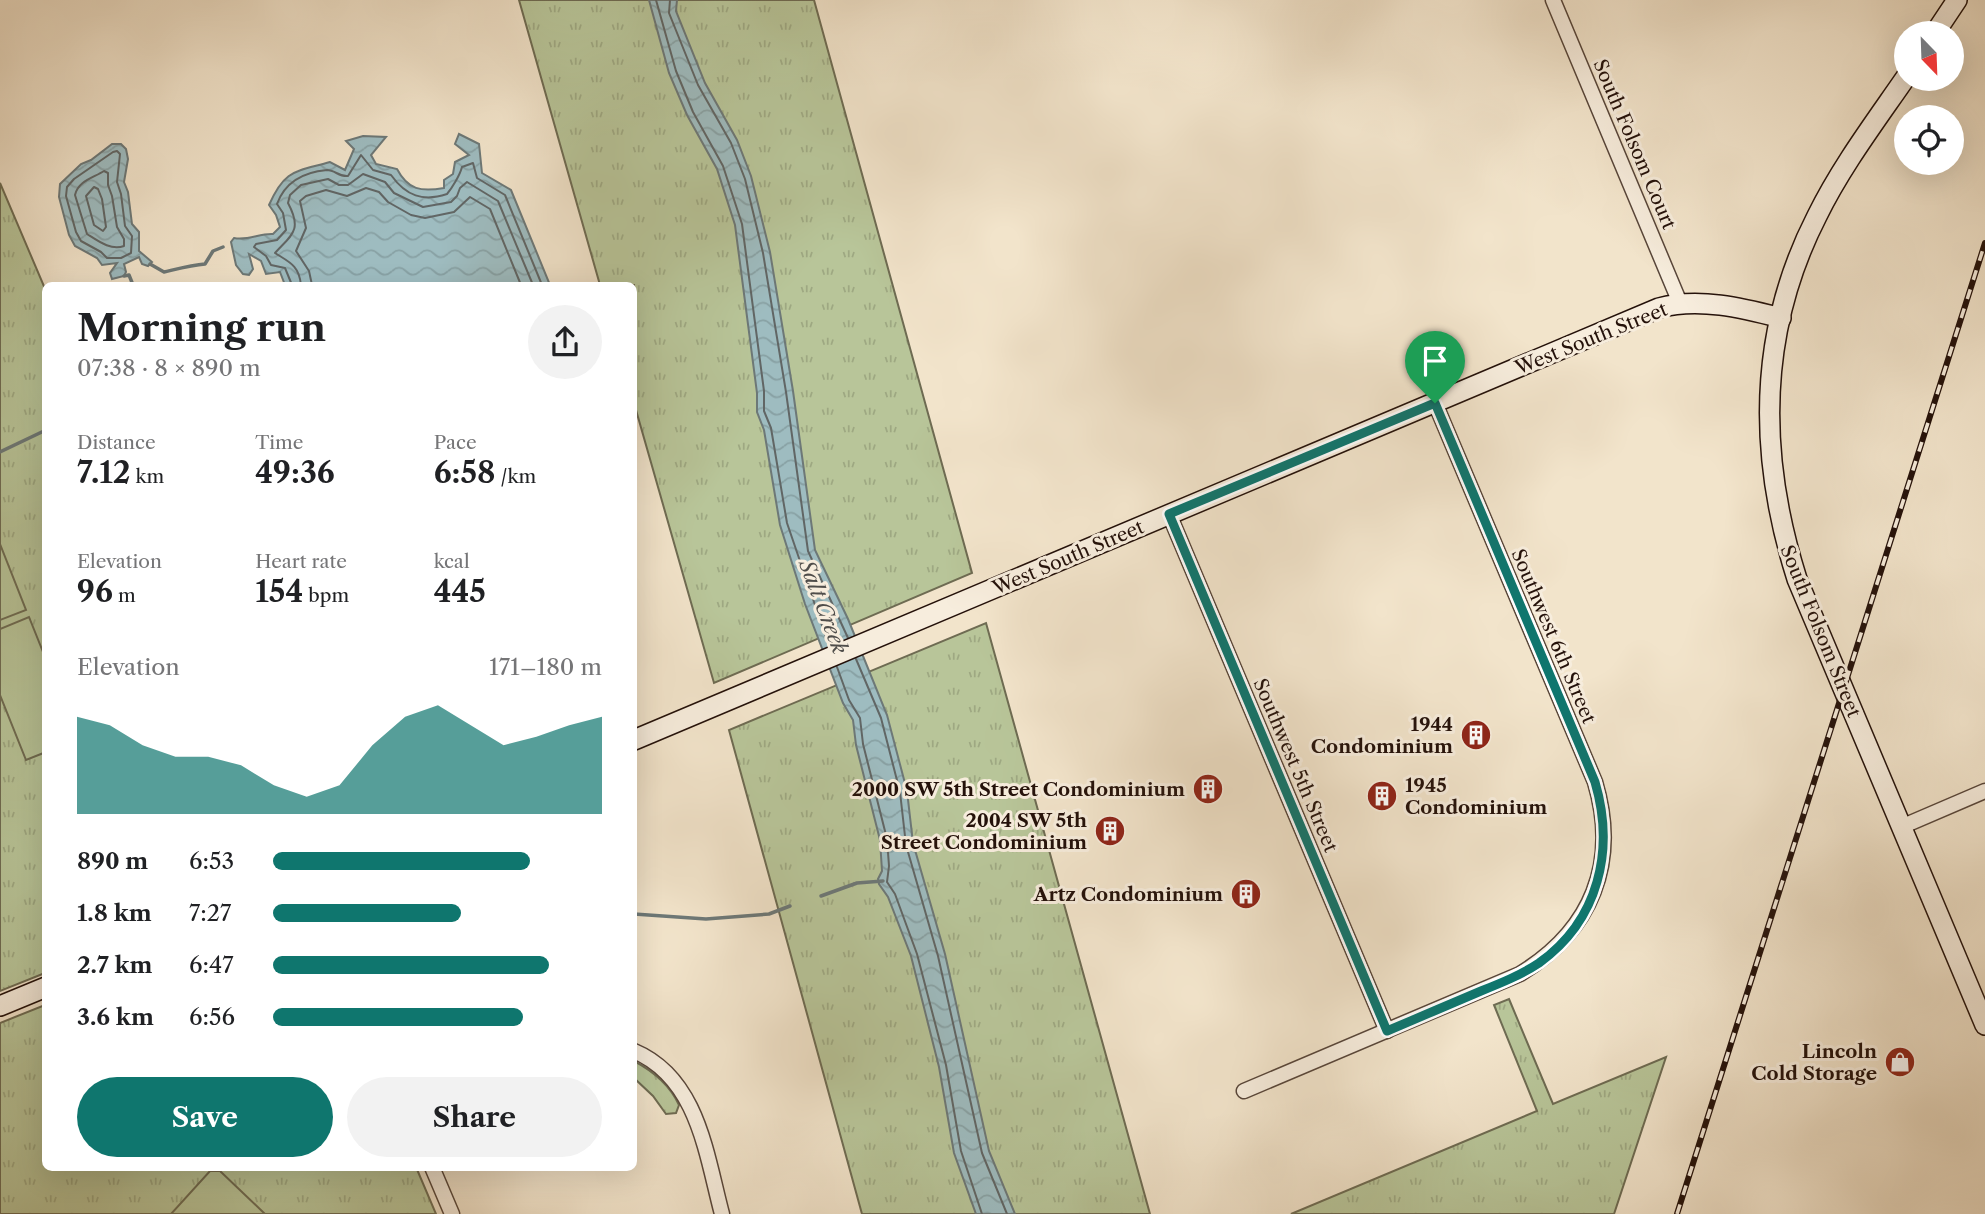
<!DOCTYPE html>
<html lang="en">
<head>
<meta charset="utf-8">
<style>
  body { margin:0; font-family:"Libre Caslon Text",serif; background:#f2f2f2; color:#202124; height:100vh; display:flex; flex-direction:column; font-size:26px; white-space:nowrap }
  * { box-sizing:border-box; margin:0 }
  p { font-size:23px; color:#757577 }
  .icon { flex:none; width:38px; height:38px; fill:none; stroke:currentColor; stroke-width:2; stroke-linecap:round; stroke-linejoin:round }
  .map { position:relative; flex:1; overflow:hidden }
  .sheet { position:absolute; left:42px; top:282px; width:595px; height:889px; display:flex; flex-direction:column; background:#fff; border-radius:10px; box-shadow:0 7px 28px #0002 }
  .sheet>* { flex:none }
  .needle { width:46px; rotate:157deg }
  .fabs { position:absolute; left:1894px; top:21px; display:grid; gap:14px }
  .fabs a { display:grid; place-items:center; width:70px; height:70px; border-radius:50%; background:#fff; box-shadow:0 7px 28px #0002; font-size:35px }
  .pin { position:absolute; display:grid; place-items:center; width:60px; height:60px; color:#fff; margin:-72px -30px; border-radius:50% 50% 50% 0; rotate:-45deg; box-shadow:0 0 7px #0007 }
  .pin .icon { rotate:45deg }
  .round { display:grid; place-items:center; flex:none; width:74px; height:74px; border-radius:37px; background:#f2f2f2 }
  .summary { display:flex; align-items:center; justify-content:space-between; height:119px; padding:0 35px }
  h1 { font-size:38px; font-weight:800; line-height:52px }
  .metrics { display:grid; grid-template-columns:repeat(3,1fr); gap:10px; height:119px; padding:7px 35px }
  .metrics div { display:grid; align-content:center }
  .metrics b { font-size:30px; font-weight:800 }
  .metrics small { font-size:19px; font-weight:400 }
  .metrics p { font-size:19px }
  .chart { height:196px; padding:14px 35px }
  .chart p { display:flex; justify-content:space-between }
  .chart svg { width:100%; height:126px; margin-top:7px; fill:#0f766e; opacity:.7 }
  .button { display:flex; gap:14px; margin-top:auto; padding:14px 35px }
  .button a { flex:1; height:80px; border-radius:42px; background:#0f766e; color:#fff; font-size:28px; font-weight:800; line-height:80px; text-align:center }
  .button a+a { background:#f2f2f2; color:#202124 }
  ul { padding:0 35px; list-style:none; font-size:23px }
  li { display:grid; grid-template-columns:112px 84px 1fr; align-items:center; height:52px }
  li i { height:18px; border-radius:9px; background:#0f766e }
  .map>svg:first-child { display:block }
  .grass { fill:url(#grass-tufts); stroke:#6e6b52; stroke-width:2 }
  .pitch { fill:#b8c599; stroke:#6e6b52; stroke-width:2 }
  .water { fill:url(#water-waves); stroke:#6d7877; stroke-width:2 }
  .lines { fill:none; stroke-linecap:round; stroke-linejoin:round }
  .shore { stroke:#616665; stroke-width:2 }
  .stream { stroke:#6d7877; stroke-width:3.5 }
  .street-casing { stroke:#58463a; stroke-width:17 }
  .secondary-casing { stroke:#24110a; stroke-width:22 }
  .street { stroke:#f7eddd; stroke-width:14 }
  .secondary { stroke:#f7eddd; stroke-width:19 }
  .rail-casing { stroke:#24110a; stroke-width:6 }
  .rail { stroke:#f7eddd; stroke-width:3.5; stroke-dasharray:10; stroke-linecap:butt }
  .route-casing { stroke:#fff; stroke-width:14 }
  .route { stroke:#0f766e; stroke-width:9 }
  .labels { text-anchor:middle; stroke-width:6; stroke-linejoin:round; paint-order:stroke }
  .street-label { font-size:19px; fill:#24110a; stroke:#f7eddd }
  .poi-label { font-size:19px; font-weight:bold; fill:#24110a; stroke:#f7eddd; text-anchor:end }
  .water-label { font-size:21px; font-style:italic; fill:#4f4d4a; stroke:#f7eddd }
</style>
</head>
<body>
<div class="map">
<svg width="1985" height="1214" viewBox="0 0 1985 1214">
  <defs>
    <pattern id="grass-tufts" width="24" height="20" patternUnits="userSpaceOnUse" patternTransform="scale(1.75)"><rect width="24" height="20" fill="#b8c599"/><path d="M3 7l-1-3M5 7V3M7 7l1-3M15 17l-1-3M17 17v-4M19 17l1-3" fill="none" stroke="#9ea882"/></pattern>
    <pattern id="water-waves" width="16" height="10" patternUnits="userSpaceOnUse" patternTransform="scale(1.75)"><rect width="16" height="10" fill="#9ebcc0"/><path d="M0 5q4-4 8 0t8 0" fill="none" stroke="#88a1a4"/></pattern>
  </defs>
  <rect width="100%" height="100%" fill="#f2e4cb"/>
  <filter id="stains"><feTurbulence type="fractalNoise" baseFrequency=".00286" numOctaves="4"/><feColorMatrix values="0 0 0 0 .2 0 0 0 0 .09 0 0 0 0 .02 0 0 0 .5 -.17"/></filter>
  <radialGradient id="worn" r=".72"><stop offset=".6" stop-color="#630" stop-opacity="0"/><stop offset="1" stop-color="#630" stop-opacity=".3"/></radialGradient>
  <g class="grass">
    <path d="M519 0H814L972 573 714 683 634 403V285H600Z"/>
    <path d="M0 183 46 291 45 973 0 991Z"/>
    <path d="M986 623 1150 1214H862L729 730Z"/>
    <path d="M1509 999 1553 1104 1666 1057 1614 1214H1291L1537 1111 1494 1005Z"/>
    <path d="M45 1005 46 1167H416L436 1214H0V1023Z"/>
    <path d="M634 1061C653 1071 670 1085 679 1105L676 1113 666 1114 653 1096 634 1078Z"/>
  </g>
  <g class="pitch">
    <path d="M0 544 26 610 0 620Z"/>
    <path d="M29 617 45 657 46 752 26 760 0 695V629Z"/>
    <path d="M210 1171H220L265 1214H171Z"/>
  </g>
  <g class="water">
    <path d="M649 0H677L676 11 705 83 737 140 751 176 770 252 793 391 815 550 848 619 887 715 907 791 913 843 945 954 989 1151 1015 1214H976L954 1153 939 1067 911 956 888 897 879 884 878 879 882 871 880 840 856 745 853 720 843 703 805 604 780 525 764 430 757 412V393L735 225 717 169 687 115 669 73Z"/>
    <path d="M459 134 479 144 482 173 511 190 550 285H285L280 272 266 274 261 261 249 254 253 269 249 275 243 274 236 265 231 242 234 238C248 241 260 233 273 234L280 227 276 215 269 205C285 169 295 172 330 162L345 170 354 149 346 141 363 136 386 137 371 155 376 164 397 169C408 190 421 192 444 188V180L453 174 455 162 469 155 455 144Z"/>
    <path d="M112 144H121L126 149 128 159 124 182 128 192 132 224 139 232V251L152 262 148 266 142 264 139 257 124 264 126 272 124 276 112 279 110 273 117 263 102 265 97 258 75 246 69 235 59 197 60 184 81 164 91 160Z"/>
  </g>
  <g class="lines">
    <g class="shore">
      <path d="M656 0 676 71 693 112 723 166 742 224 764 391V411L771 428 787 523 829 646"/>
      <path d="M670 0 669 13 698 85 731 143 745 179 763 253 786 392 808 551 848 638"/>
      <path d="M113 152 117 151 120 154 117 182 121 194 125 226 132 236 131 253 121 258H107L101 252 81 241 76 232 66 196 67 187 74 179Z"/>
      <path d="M104 171 108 173V185L112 196 117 227 124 239V246C111 251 98 241 87 234L75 195C78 181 93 178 104 171Z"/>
      <path d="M94 187 98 189 102 199 106 227 103 231 94 225 86 196Z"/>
      <path d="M292 285 285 268 271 265 266 256 254 247 256 244 277 240 286 230 283 213 277 204C285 182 304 172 327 170 335 170 339 177 348 176L361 155 373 170 391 175C406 196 423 202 447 194 452 188 460 175 462 167L473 163 477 178 505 195 542 285"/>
      <path d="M301 285C299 265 289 262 275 253 291 235 303 231 288 203L290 195 301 185 328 179 339 185H348L363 174 385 182 394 193 423 207 451 202 457 196 460 188 467 182 498 201 533 285"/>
      <path d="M312 285 309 271 296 251 306 228 300 201 306 196 326 190 347 196 366 188 379 192 388 202 411 215 425 218 454 212 470 197 490 209 521 285"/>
      <path d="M856 659 881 718 900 792 906 845 938 956 982 1153 1007 1214"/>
      <path d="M837 667 849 700 860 718 863 744 887 839 889 866 887 882 895 894 917 954 946 1065 961 1151 982 1214"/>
    </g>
    <g class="stream">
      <path d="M150 264 164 272C177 269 192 265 205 264L213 251 223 247"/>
      <path d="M124 276 129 275 133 285"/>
      <path d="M0 452 46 430"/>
      <path d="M821 896 857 883 883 881"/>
      <path d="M634 914 706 919 769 914 790 906"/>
    </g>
    <g class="street-casing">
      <g id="street">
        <path d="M1553 0 1680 303"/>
        <path d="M1169 514 1387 1031"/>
        <path d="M1901 827 1985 791"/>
        <path d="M634 1051C698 1078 706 1154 722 1214"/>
        <path d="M1244 1091 1520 974C1592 930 1619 863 1595 782L1435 403"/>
        <path d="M432 1167 452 1214"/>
      </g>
    </g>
    <g class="secondary-casing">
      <g id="secondary">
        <path d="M1935 33 1957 0"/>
        <path d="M1906 77C1875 122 1841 167 1817 216 1757 333 1758 456 1797 579L1985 1025"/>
        <path d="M634 740 1659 308C1698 297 1743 308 1781 318"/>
        <path d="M0 1006 46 987"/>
      </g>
    </g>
    <use href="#street" class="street"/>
    <use href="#secondary" class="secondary"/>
    <g class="rail-casing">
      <path id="rail" d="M1677 1214 1985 243"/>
    </g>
    <use href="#rail" class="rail"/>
  </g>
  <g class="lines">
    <g class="route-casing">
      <path id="route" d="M1435 403 1595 782C1615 850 1599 920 1539 963 1521 975 1501 983 1481 991 1450 1004 1418 1018 1387 1031L1169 514Z"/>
    </g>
    <use href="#route" class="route"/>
  </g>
  <defs>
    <g id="building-disc" transform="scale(1.575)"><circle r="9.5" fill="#8f2418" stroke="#f7eddd"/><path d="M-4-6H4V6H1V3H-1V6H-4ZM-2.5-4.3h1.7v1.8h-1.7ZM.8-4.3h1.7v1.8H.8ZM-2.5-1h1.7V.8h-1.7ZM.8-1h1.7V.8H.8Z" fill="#fff"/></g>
    <g id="shop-disc" transform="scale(1.575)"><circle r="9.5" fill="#8f2418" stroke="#f7eddd"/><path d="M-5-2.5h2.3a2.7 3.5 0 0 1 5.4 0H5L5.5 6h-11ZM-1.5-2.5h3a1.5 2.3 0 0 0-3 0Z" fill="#fff"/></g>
  </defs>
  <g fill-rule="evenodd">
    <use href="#building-disc" x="1476" y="735"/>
    <use href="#building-disc" x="1208" y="789"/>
    <use href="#building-disc" x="1382" y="796"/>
    <use href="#building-disc" x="1110" y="831"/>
    <use href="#building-disc" x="1246" y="894"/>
    <use href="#shop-disc" x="1900" y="1062"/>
  </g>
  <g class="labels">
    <g class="street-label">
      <text transform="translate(1635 144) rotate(67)" y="7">South Folsom Court</text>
      <text transform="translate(1591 338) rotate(-22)" y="7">West South Street</text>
      <text transform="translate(1068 557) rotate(-23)" y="7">West South Street</text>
      <text transform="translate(1821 631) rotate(68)" y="7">South Folsom Street</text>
      <text transform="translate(1554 636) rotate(67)" y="7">Southwest 6th Street</text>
      <text transform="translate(1296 765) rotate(67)" y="7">Southwest 5th Street</text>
    </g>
    <g class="poi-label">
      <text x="1453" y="731">1944<tspan x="1453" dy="22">Condominium</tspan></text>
      <text x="1405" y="792" text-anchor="start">1945<tspan x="1405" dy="22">Condominium</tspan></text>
      <text x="1185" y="796">2000 SW 5th Street Condominium</text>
      <text x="1087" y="827">2004 SW 5th<tspan x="1087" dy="22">Street Condominium</tspan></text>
      <text x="1223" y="901">Artz Condominium</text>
      <text x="1877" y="1058">Lincoln<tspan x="1877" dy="22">Cold Storage</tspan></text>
    </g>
    <g class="water-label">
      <text transform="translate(823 607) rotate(69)" y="7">Salt Creek</text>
    </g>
  </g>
  <rect width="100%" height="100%" filter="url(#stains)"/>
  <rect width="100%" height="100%" fill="url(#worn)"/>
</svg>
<div class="fabs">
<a><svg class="needle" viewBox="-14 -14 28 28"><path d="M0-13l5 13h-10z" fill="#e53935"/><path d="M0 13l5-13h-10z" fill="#757577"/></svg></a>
<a><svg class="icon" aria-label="locate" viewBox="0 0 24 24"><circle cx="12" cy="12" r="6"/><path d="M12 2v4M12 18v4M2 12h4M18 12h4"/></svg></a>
</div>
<div class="pin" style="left:1435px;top:403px;background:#1e9e55"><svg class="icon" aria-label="arrive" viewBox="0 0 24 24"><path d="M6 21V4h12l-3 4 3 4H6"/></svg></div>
<section class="sheet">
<div class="summary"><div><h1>Morning run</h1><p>07:38 · 8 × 890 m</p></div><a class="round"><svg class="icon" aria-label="share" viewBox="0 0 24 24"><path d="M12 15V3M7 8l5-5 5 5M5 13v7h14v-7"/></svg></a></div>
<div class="metrics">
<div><p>Distance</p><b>7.12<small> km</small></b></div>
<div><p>Time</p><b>49:36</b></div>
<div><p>Pace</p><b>6:58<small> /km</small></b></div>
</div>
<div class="metrics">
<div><p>Elevation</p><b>96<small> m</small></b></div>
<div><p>Heart rate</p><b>154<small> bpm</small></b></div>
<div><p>kcal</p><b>445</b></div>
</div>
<div class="chart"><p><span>Elevation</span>171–180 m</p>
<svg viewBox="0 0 160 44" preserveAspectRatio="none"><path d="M0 44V10L10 13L20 20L30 24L40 24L50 27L60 34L70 38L80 34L90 20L100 10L110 6L120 13L130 20L140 17L150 13L160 10V44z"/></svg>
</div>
<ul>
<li><b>890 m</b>6:53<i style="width:78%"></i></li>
<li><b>1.8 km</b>7:27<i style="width:57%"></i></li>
<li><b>2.7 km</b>6:47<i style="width:84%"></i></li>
<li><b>3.6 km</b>6:56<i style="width:76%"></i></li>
</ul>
<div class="button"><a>Save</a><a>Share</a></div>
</section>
</div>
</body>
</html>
